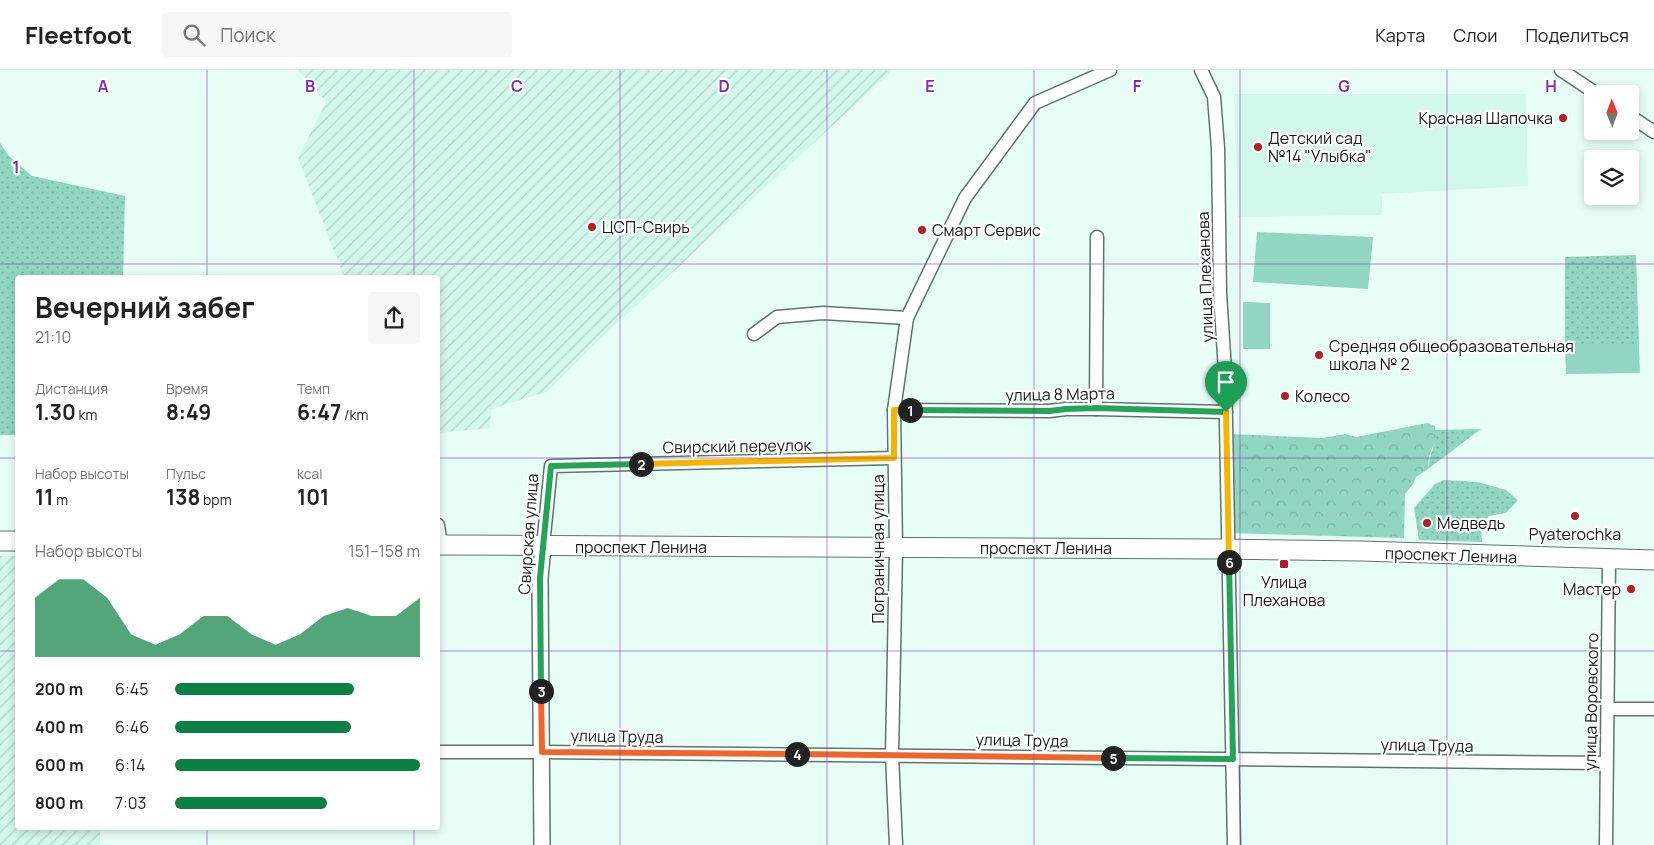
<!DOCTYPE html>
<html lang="ru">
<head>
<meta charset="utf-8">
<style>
  body { margin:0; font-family:Manrope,sans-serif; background:#f6f6f6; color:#222; height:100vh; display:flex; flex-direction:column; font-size:19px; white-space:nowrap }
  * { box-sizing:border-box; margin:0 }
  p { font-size:16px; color:#767676 }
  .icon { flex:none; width:28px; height:28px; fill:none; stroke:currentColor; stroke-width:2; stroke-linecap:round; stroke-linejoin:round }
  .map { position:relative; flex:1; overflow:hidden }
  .details { position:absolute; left:15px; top:205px; width:425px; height:555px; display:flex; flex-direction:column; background:#fff; border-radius:5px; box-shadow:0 2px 8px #0003 }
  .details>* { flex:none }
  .needle { width:32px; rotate:359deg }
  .fabs { position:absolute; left:1584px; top:15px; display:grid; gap:10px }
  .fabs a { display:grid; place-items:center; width:55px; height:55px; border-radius:5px; background:#fff; box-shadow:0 2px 8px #0003; font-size:25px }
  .pin { position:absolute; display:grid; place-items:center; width:42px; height:42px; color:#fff; margin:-51px -21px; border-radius:50% 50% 50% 0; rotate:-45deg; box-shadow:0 0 5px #0007 }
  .pin .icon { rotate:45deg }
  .km { position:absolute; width:25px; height:25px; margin:-12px; border-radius:50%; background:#222; color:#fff; font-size:14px; line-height:25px; text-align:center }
  .round { display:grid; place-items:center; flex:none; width:52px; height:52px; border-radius:5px; background:#f6f6f6 }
  .summary { display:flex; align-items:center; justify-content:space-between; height:85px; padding:0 20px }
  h1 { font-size:28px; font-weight:700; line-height:38px }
  .stats { display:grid; grid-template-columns:repeat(3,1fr); gap:8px; height:85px; padding:5px 20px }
  .stats div { display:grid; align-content:center }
  .stats b { font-size:21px; font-weight:700 }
  .stats small { font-size:14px; font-weight:400 }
  .stats p { font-size:14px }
  .chart { height:140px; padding:10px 20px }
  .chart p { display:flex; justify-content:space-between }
  .chart svg { width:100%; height:90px; margin-top:5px; fill:#0b8043; opacity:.7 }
  ul { padding:0 20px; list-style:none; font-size:16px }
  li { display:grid; grid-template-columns:80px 60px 1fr; align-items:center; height:38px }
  li i { height:12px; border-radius:6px; background:#0b8043 }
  header { display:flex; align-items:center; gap:30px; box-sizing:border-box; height:70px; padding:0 25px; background:#fff; border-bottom:1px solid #e0e0e0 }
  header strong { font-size:24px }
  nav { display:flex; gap:28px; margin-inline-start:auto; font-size:18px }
  .search { width:350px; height:45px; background:#f6f6f6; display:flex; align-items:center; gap:12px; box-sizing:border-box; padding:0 18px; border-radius:5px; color:#767676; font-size:19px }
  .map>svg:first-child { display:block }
  .built { fill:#d2f7eb }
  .industrial { fill:url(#industrial-furrows) }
  .grass { fill:url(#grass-dots) }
  .forest { fill:url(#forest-crowns) }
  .pitch { fill:#90d6c1 }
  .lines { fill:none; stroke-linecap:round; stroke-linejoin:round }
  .minor-casing { stroke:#5c766e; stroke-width:15 }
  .tertiary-casing { stroke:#5c766e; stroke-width:18 }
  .primary-casing { stroke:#5c766e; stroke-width:21 }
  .minor { stroke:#fff; stroke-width:12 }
  .tertiary { stroke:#fff; stroke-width:15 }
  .primary { stroke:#fff; stroke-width:19 }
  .split-1-casing { stroke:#fff; stroke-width:10 }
  .split-2-casing { stroke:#fff; stroke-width:10 }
  .split-3-casing { stroke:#fff; stroke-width:10 }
  .split-4-casing { stroke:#fff; stroke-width:10 }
  .split-5-casing { stroke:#fff; stroke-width:10 }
  .split-6-casing { stroke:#fff; stroke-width:10 }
  .split-7-casing { stroke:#fff; stroke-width:10 }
  .split-1 { stroke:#22a559; stroke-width:6 }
  .split-2 { stroke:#f5b400; stroke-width:6 }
  .split-3 { stroke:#22a559; stroke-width:6 }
  .split-4 { stroke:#f0652b; stroke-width:6 }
  .split-5 { stroke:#f0652b; stroke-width:6 }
  .split-6 { stroke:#22a559; stroke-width:6 }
  .split-7 { stroke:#f5b400; stroke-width:6 }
  .grid { fill:none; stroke:#7b2cbf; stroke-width:1; stroke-opacity:0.55 }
  .poi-dot { fill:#b11f2a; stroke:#fff; stroke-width:2 }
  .labels { text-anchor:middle; stroke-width:4.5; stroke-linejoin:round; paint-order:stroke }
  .poi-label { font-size:16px; fill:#121c19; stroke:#fff; text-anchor:start }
  .street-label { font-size:16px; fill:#121c19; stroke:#fff }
  .grid-label { font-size:16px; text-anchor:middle; font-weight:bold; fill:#7b2cbf; stroke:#fff; stroke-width:4.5; stroke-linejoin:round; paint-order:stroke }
</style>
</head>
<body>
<header>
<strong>Fleetfoot</strong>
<div class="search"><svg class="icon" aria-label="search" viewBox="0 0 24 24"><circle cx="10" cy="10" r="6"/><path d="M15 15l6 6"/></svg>Поиск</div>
<nav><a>Карта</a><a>Слои</a><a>Поделиться</a></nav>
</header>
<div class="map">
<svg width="1654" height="775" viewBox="0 0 1654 775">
  <defs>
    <pattern id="industrial-furrows" width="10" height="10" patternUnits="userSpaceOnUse" patternTransform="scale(1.25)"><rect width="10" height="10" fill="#d2f7eb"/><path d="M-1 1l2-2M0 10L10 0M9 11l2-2" fill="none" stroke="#b3d3c9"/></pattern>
    <pattern id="grass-dots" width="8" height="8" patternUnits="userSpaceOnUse" patternTransform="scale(1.25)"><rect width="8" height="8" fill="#90d6c1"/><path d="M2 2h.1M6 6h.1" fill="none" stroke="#7bb7a5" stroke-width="1.8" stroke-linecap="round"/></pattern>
    <pattern id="forest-crowns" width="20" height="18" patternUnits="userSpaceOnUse" patternTransform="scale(1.25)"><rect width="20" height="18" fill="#90d6c1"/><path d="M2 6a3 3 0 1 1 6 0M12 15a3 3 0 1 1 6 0" fill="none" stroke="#7bb7a5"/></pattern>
  </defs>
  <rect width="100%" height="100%" fill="#e7fef7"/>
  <path class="built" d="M1234 24H1526L1528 116 1382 124V145L1238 147Z"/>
  <g class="industrial">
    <path d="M298 0H893L591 277 546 322 491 339 490 358 438 363V208L344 207 298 88 326 32Z"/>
    <path d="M0 486H17L18 758H100V775H0Z"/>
  </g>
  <g class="grass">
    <path d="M0 73 8 85 32 106 125 126 123 207 18 208 17 365H0Z"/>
    <path d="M1636 185 1639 276H1565V187Z"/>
    <path d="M1481 359 1428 399C1429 385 1437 373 1435 360Z"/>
    <path d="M1444 410 1477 412 1506 420 1518 430 1506 443 1489 446 1481 454 1482 472 1419 470 1414 438 1435 414Z"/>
  </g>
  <path class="forest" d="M1428 353 1435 356 1436 369 1429 386 1428 399 1416 407 1413 414 1405 424 1404 468 1228 463 1229 364 1322 368 1345 364 1356 367Z"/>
  <g class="pitch">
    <path d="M1257 162 1373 167 1368 219 1253 212Z"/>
    <path d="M1243 232 1270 233V279H1243Z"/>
    <path d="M1565 276H1639L1640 303 1566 304Z"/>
  </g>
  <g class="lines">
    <g class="minor-casing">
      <g id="minor">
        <path d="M1201 0 1214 27 1218 78 1220 223 1225 301 1234 775"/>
        <path d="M1561 0 1597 24"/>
        <path d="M1630 46 1654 62"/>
        <path d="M754 264 777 247 823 243 907 248"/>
        <path d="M1096 339 1097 167"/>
        <path d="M894 340 1049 341 1066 339H1096L1226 342"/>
        <path d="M438 455 441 475"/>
        <path d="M543 476 551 396 894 388"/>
        <path d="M1608 639H1654"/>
        <path d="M438 682H542L1606 693"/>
        <path d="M896 775 892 685 896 478 894 340 907 248 965 128 1035 33 1110 0"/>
        <path d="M1606 775 1609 490"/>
      </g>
    </g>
    <g class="tertiary-casing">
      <path id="tertiary" d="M542 775 540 508 543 476"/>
    </g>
    <g class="primary-casing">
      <g id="primary">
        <path d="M0 471H18"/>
        <path d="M438 475 1217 479 1361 481 1654 490"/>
      </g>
    </g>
    <use href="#minor" class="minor"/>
    <use href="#tertiary" class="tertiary"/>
    <use href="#primary" class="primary"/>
  </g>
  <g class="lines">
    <g class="split-1-casing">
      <path id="split-1" d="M910 340 1049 341 1066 339 1096 338 1226 342"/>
    </g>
    <g class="split-2-casing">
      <path id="split-2" d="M641 394 894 388V340H910"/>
    </g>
    <g class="split-3-casing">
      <path id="split-3" d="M541 621 540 508 551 396 641 394"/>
    </g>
    <g class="split-4-casing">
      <path id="split-4" d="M541 621 542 682 797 684"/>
    </g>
    <g class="split-5-casing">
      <path id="split-5" d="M797 684 1113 688"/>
    </g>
    <g class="split-6-casing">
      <path id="split-6" d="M1113 688 1233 689 1229 492"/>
    </g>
    <g class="split-7-casing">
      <path id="split-7" d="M1226 342 1229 492"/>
    </g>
    <use href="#split-1" class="split-1"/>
    <use href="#split-2" class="split-2"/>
    <use href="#split-3" class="split-3"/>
    <use href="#split-4" class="split-4"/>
    <use href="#split-5" class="split-5"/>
    <use href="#split-6" class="split-6"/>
    <use href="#split-7" class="split-7"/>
  </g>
  <path class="grid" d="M207 0V208M414 0V208M620 0V775M827 0V775M1034 0V775M1240 0V775M1447 0V775M0 194H1654M0 388H18M438 388H1654M0 581H18M438 581H1654M207 758V775M414 758V775"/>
  <g class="poi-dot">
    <circle cx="1563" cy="48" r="5"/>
    <circle cx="1258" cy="77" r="5"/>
    <circle cx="592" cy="157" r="5"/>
    <circle cx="922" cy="160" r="5"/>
    <circle cx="1319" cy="285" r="5"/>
    <circle cx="1285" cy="326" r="5"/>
    <circle cx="1575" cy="446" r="5"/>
    <circle cx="1427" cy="453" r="5"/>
    <rect x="1279" y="489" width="10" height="10" rx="2.5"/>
    <circle cx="1631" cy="519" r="5"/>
  </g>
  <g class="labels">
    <g class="poi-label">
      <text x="1553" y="54" text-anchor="end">Красная Шапочка</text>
      <text x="1268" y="74">Детский сад<tspan x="1268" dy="18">№14 "Улыбка"</tspan></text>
      <text x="602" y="163">ЦСП-Свирь</text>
      <text x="932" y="166">Смарт Сервис</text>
      <text x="1329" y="282">Средняя общеобразовательная<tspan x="1329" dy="18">школа № 2</tspan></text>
      <text x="1295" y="332">Колесо</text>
      <text x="1437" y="459">Медведь</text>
      <text x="1575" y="470" text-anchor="middle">Pyaterochka</text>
      <text x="1284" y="518" text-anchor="middle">Улица<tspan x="1284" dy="18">Плеханова</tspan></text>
      <text x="1621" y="525" text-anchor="end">Мастер</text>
    </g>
    <g class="street-label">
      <text transform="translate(1205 207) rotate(-92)" y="6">улица Плеханова</text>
      <text transform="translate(1060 324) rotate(-1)" y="6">улица 8 Марта</text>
      <text transform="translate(737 376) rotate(-1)" y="6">Свирский переулок</text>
      <text transform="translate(528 464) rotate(-86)" y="6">Свирская улица</text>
      <text x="641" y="483">проспект Ленина</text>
      <text x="1046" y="484">проспект Ленина</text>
      <text transform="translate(878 479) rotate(-90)" y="6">Пограничная улица</text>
      <text transform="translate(1451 485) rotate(2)" y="6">проспект Ленина</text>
      <text transform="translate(1591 632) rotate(-89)" y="6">улица Воровского</text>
      <text transform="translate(617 666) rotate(1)" y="6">улица Труда</text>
      <text transform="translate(1022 670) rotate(1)" y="6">улица Труда</text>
      <text transform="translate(1427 675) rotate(1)" y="6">улица Труда</text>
    </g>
  </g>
  <g class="grid-label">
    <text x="103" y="22">A</text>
    <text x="310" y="22">B</text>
    <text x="517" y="22">C</text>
    <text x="724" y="22">D</text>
    <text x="930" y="22">E</text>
    <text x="1137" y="22">F</text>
    <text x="1344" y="22">G</text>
    <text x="1551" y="22">H</text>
    <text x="16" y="103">1</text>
  </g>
</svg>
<div class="fabs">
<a><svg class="needle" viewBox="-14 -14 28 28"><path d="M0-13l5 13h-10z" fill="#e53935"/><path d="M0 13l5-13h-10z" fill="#767676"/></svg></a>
<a><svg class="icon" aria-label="layers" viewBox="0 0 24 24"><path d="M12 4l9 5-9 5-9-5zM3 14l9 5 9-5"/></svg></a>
</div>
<div class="pin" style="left:1226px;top:342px;background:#1e9e55"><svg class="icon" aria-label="arrive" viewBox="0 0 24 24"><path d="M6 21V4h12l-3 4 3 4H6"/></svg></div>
<b class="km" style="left:910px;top:340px">1</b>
<b class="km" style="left:641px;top:394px">2</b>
<b class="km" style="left:541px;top:621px">3</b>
<b class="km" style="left:797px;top:684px">4</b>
<b class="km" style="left:1113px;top:688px">5</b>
<b class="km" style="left:1229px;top:492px">6</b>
<section class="details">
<div class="summary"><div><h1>Вечерний забег</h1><p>21:10</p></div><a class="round"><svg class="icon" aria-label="share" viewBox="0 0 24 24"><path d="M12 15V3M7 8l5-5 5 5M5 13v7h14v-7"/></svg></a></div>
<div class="stats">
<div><p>Дистанция</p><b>1.30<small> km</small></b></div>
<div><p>Время</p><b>8:49</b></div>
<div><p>Темп</p><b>6:47<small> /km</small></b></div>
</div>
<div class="stats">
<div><p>Набор высоты</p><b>11<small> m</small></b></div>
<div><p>Пульс</p><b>138<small> bpm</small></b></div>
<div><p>kcal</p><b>101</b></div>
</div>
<div class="chart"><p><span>Набор высоты</span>151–158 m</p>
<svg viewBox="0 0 160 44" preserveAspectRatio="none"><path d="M0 44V15L10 6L20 6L30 15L40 33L50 38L60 33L70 24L80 24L90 33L100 38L110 33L120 24L130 20L140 24L150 24L160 15V44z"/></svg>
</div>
<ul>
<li><b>200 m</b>6:45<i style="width:73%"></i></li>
<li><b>400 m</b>6:46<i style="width:72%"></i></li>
<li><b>600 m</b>6:14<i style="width:100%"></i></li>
<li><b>800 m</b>7:03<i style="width:62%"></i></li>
</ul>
</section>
</div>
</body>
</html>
